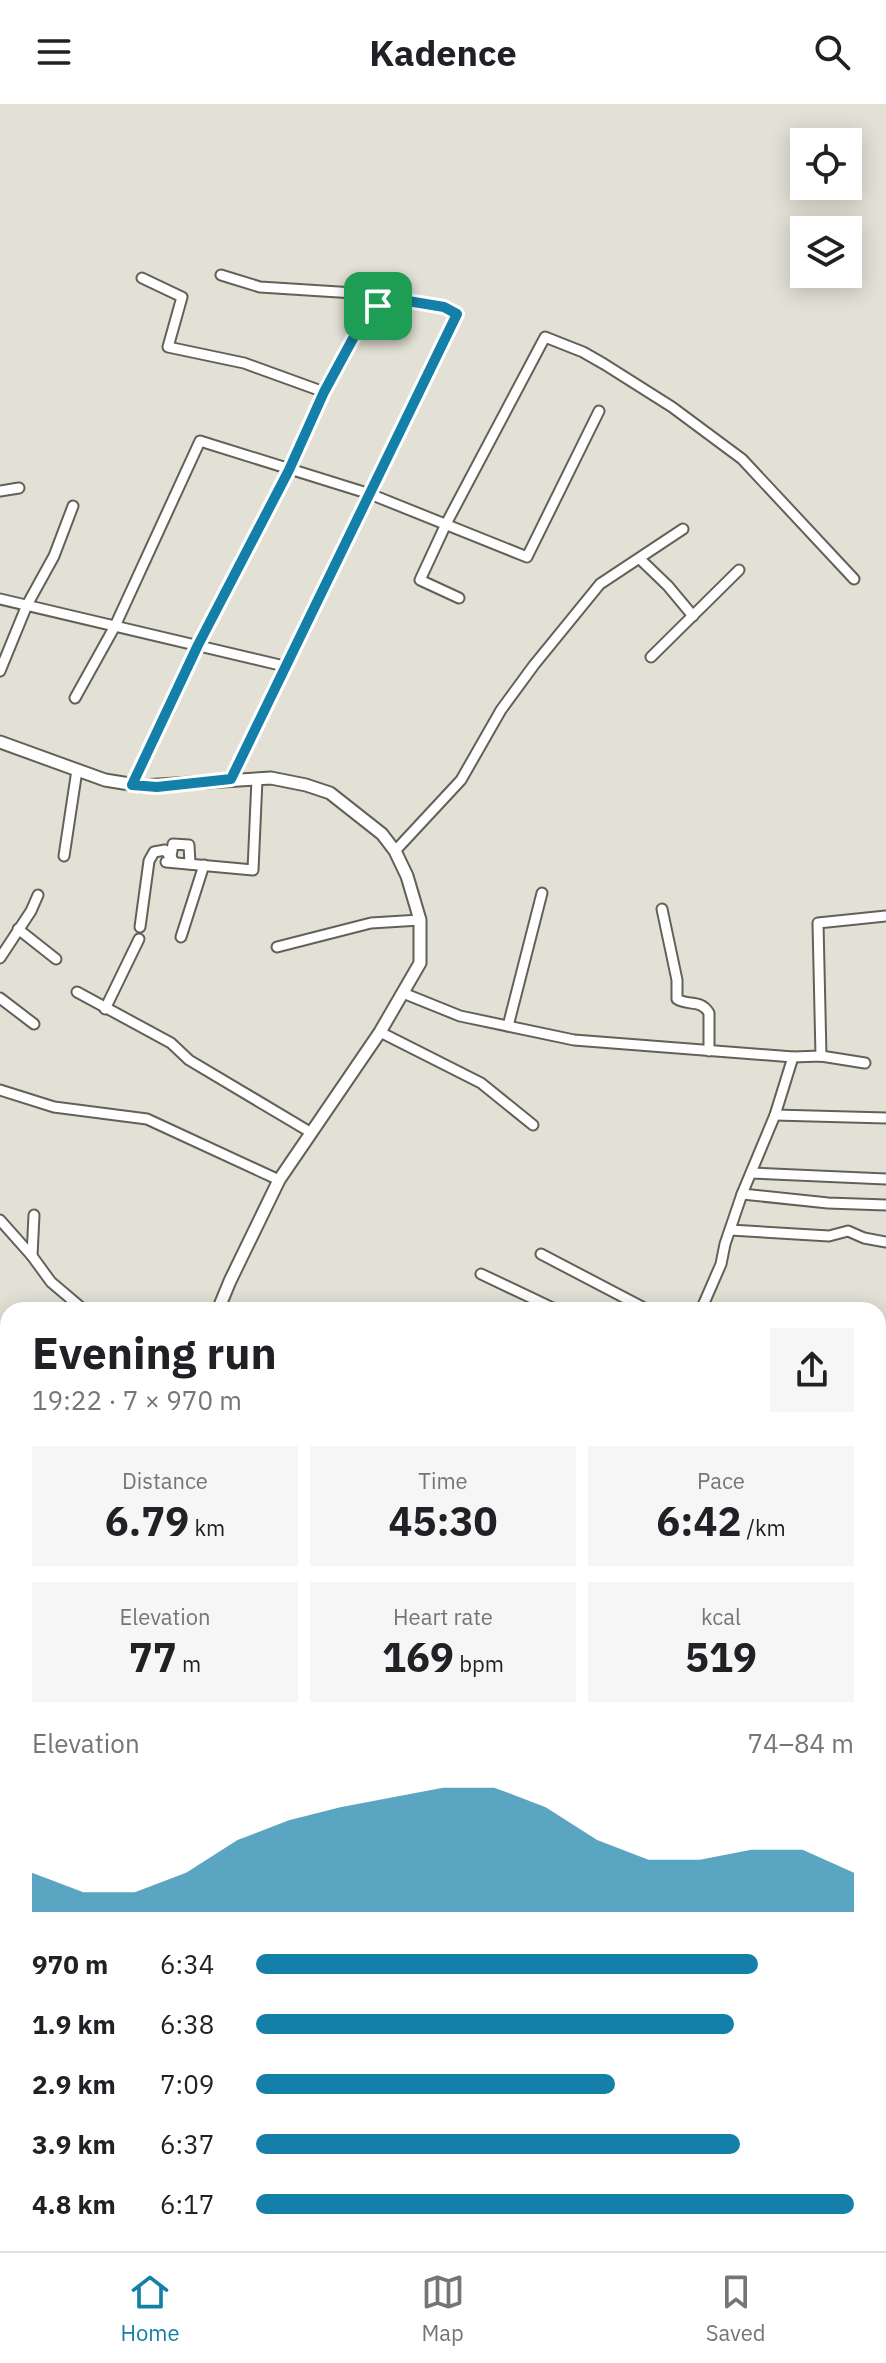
<!DOCTYPE html>
<html lang="en">
<head>
<meta charset="utf-8">
<style>
  body { margin:0; font-family:"IBM Plex Sans",sans-serif; background:#f6f6f6; color:#202124; height:100vh; display:flex; flex-direction:column; font-size:30px; white-space:nowrap }
  * { box-sizing:border-box; margin:0 }
  p { font-size:26px; color:#757577 }
  .icon { flex:none; width:44px; height:44px; fill:none; stroke:currentColor; stroke-width:2; stroke-linecap:round; stroke-linejoin:round }
  .map { position:relative; flex:1; overflow:hidden }
  .sheet { position:absolute; left:0px; top:1198px; width:886px; height:950px; display:flex; flex-direction:column; background:#fff; border-radius:24px 24px 0 0; box-shadow:0 4px 20px #0003 }
  .sheet>* { flex:none }
  .tools { position:absolute; left:790px; top:24px; display:grid; gap:16px }
  .tools a { display:grid; place-items:center; width:72px; height:72px; border-radius:0px; background:#fff; box-shadow:0 4px 20px #0003; font-size:40px }
  .pin { position:absolute; display:grid; place-items:center; width:68px; height:68px; color:#fff; margin:-34px; border-radius:16px; box-shadow:0 4px 12px #0006 }
  .round { display:grid; place-items:center; flex:none; width:84px; height:84px; border-radius:0px; background:#f6f6f6 }
  .headline { display:flex; align-items:center; justify-content:space-between; height:136px; padding:0 32px }
  h1 { font-size:44px; font-weight:700; line-height:60px }
  .figures { display:grid; grid-template-columns:repeat(3,1fr); gap:12px; height:136px; padding:8px 32px }
  .figures div { display:grid; align-content:center; border-radius:0px; background:#f6f6f6; text-align:center }
  .figures b { font-size:40px; font-weight:700 }
  .figures small { font-size:22px; font-weight:400 }
  .figures p { font-size:22px }
  .chart { height:224px; padding:16px 32px }
  .chart p { display:flex; justify-content:space-between }
  .chart svg { width:100%; height:144px; margin-top:8px; fill:#1480a9; opacity:.7 }
  ul { padding:0 32px; list-style:none; font-size:26px }
  li { display:grid; grid-template-columns:128px 96px 1fr; align-items:center; height:60px }
  li i { height:20px; border-radius:10px; background:#1480a9 }
  header { display:flex; justify-content:space-between; align-items:center; height:104px; padding:0 32px; background:#fff; font-size:36px; font-weight:700 }
  .tabs { display:flex; justify-content:space-around; align-items:center; height:112px; border-top:2px solid #e0e0e0; background:#fff; font-size:22px; color:#757577 }
  .tabs a { display:grid; justify-items:center; gap:4px }
  .tabs .selected { color:#1480a9 }
  .map>svg:first-child { display:block }
  .green { fill:#ceb151 }
  .lines { fill:none; stroke-linecap:round; stroke-linejoin:round }
  .minor-casing { stroke:#636157; stroke-width:13 }
  .tertiary-casing { stroke:#636157; stroke-width:15 }
  .minor { stroke:#fff; stroke-width:9 }
  .tertiary { stroke:#fff; stroke-width:11 }
  .route-casing { stroke:#fff; stroke-width:16 }
  .route { stroke:#1480a9; stroke-width:10 }
</style>
</head>
<body>
<header><svg class="icon" aria-label="menu" viewBox="0 0 24 24"><path d="M4 6h16M4 12h16M4 18h16"/></svg>Kadence<svg class="icon" aria-label="search" viewBox="0 0 24 24"><circle cx="10" cy="10" r="6"/><path d="M15 15l6 6"/></svg></header>
<div class="map">
<svg width="886" height="2147" viewBox="0 0 886 2147">
  <rect width="100%" height="100%" fill="#e3e0d5"/>
  <path class="green" d="M884 1733 886 1736V1814L878 1820V1735Z"/>
  <g class="lines">
    <g class="minor-casing">
      <g id="minor">
        <path d="M221 171 260 183 370 190 444 203 457 210 231 675"/>
        <path d="M142 174 182 193 168 243 244 259 324 288"/>
        <path d="M0 387 19 384"/>
        <path d="M640 455 668 482 693 512"/>
        <path d="M459 494 420 476 446 420 545 233 583 248 604 260 672 303 742 355 854 475"/>
        <path d="M0 495 284 562"/>
        <path d="M651 553 739 466"/>
        <path d="M0 567 27 501 54 452 73 402"/>
        <path d="M75 594 115 522 200 337 370 390 527 453 599 307"/>
        <path d="M132 681 198 541 289 366 324 288 369 205 378 202 384 193"/>
        <path d="M395 747 461 676 501 606 534 561 600 480 683 425"/>
        <path d="M64 752 77 666"/>
        <path d="M166 758 253 766 257 675"/>
        <path d="M662 805 677 876V895C688 902 701 895 709 909V947"/>
        <path d="M140 823 149 757 154 748 165 746 174 758 171 753 173 740 189 741 190 760"/>
        <path d="M18 825 56 855"/>
        <path d="M181 833 204 761"/>
        <path d="M277 843 371 819 420 816"/>
        <path d="M0 854 31 807 38 791"/>
        <path d="M77 888 171 939 189 956 310 1028"/>
        <path d="M403 889 460 912 574 936 793 953 821 952 865 959"/>
        <path d="M0 894 34 920"/>
        <path d="M105 905 139 835"/>
        <path d="M508 922 542 789"/>
        <path d="M380 928 481 979 533 1021"/>
        <path d="M821 952 818 819 886 812"/>
        <path d="M0 986 54 1003 147 1015 279 1076"/>
        <path d="M775 1011 886 1014"/>
        <path d="M751 1069 886 1075"/>
        <path d="M742 1090 828 1099 886 1101"/>
        <path d="M0 1116 32 1152 51 1178 84 1206"/>
        <path d="M730 1126 829 1132 848 1127 864 1134 886 1138"/>
        <path d="M541 1150 648 1206"/>
        <path d="M32 1152 34 1111"/>
        <path d="M481 1170 557 1206"/>
        <path d="M701 1206 721 1160 725 1140 742 1090 775 1011 793 953"/>
        <path d="M878 1337 886 1340"/>
        <path d="M0 1347 4 1344 8 1345"/>
        <path d="M878 1488 886 1469"/>
        <path d="M0 1691H8"/>
        <path d="M0 2062 8 2060"/>
      </g>
    </g>
    <g class="tertiary-casing">
      <g id="tertiary">
        <path d="M0 638 105 676 142 682 271 674 306 681 330 689 382 730 395 747 407 772 420 816V859L380 928 279 1076 230 1177 218 1206"/>
        <path d="M0 1928 8 1924"/>
      </g>
    </g>
    <use href="#minor" class="minor"/>
    <use href="#tertiary" class="tertiary"/>
  </g>
  <g class="lines">
    <g class="route-casing">
      <path id="route" d="M384 193 444 203 457 210 231 675 157 683 132 681 198 541 289 366 324 288 369 205 378 202Z"/>
    </g>
    <use href="#route" class="route"/>
  </g>
</svg>
<div class="tools">
<a><svg class="icon" aria-label="locate" viewBox="0 0 24 24"><circle cx="12" cy="12" r="6"/><path d="M12 2v4M12 18v4M2 12h4M18 12h4"/></svg></a>
<a><svg class="icon" aria-label="layers" viewBox="0 0 24 24"><path d="M12 4l9 5-9 5-9-5zM3 14l9 5 9-5"/></svg></a>
</div>
<div class="pin" style="left:378px;top:202px;background:#1e9e55"><svg class="icon" aria-label="arrive" viewBox="0 0 24 24"><path d="M6 21V4h12l-3 4 3 4H6"/></svg></div>
<section class="sheet">
<div class="headline"><div><h1>Evening run</h1><p>19:22 · 7 × 970 m</p></div><a class="round"><svg class="icon" aria-label="share" viewBox="0 0 24 24"><path d="M12 15V3M7 8l5-5 5 5M5 13v7h14v-7"/></svg></a></div>
<div class="figures">
<div><p>Distance</p><b>6.79<small> km</small></b></div>
<div><p>Time</p><b>45:30</b></div>
<div><p>Pace</p><b>6:42<small> /km</small></b></div>
</div>
<div class="figures">
<div><p>Elevation</p><b>77<small> m</small></b></div>
<div><p>Heart rate</p><b>169<small> bpm</small></b></div>
<div><p>kcal</p><b>519</b></div>
</div>
<div class="chart"><p><span>Elevation</span>74–84 m</p>
<svg viewBox="0 0 160 44" preserveAspectRatio="none"><path d="M0 44V32L10 38L20 38L30 32L40 22L50 16L60 12L70 9L80 6L90 6L100 12L110 22L120 28L130 28L140 25L150 25L160 32V44z"/></svg>
</div>
<ul>
<li><b>970 m</b>6:34<i style="width:84%"></i></li>
<li><b>1.9 km</b>6:38<i style="width:80%"></i></li>
<li><b>2.9 km</b>7:09<i style="width:60%"></i></li>
<li><b>3.9 km</b>6:37<i style="width:81%"></i></li>
<li><b>4.8 km</b>6:17<i style="width:100%"></i></li>
</ul>
</section>
</div>
<nav class="tabs">
<a class="selected"><svg class="icon" aria-label="home" viewBox="0 0 24 24"><path d="M3 11l9-7 9 7M6 9v11h12V9"/></svg>Home</a>
<a><svg class="icon" aria-label="map" viewBox="0 0 24 24"><path d="M3 6l6-2 6 2 6-2v14l-6 2-6-2-6 2zM9 4v14M15 6v14"/></svg>Map</a>
<a><svg class="icon" aria-label="saved" viewBox="0 0 24 24"><path d="M7 4h10v16l-5-4-5 4z"/></svg>Saved</a>
</nav>
</body>
</html>
